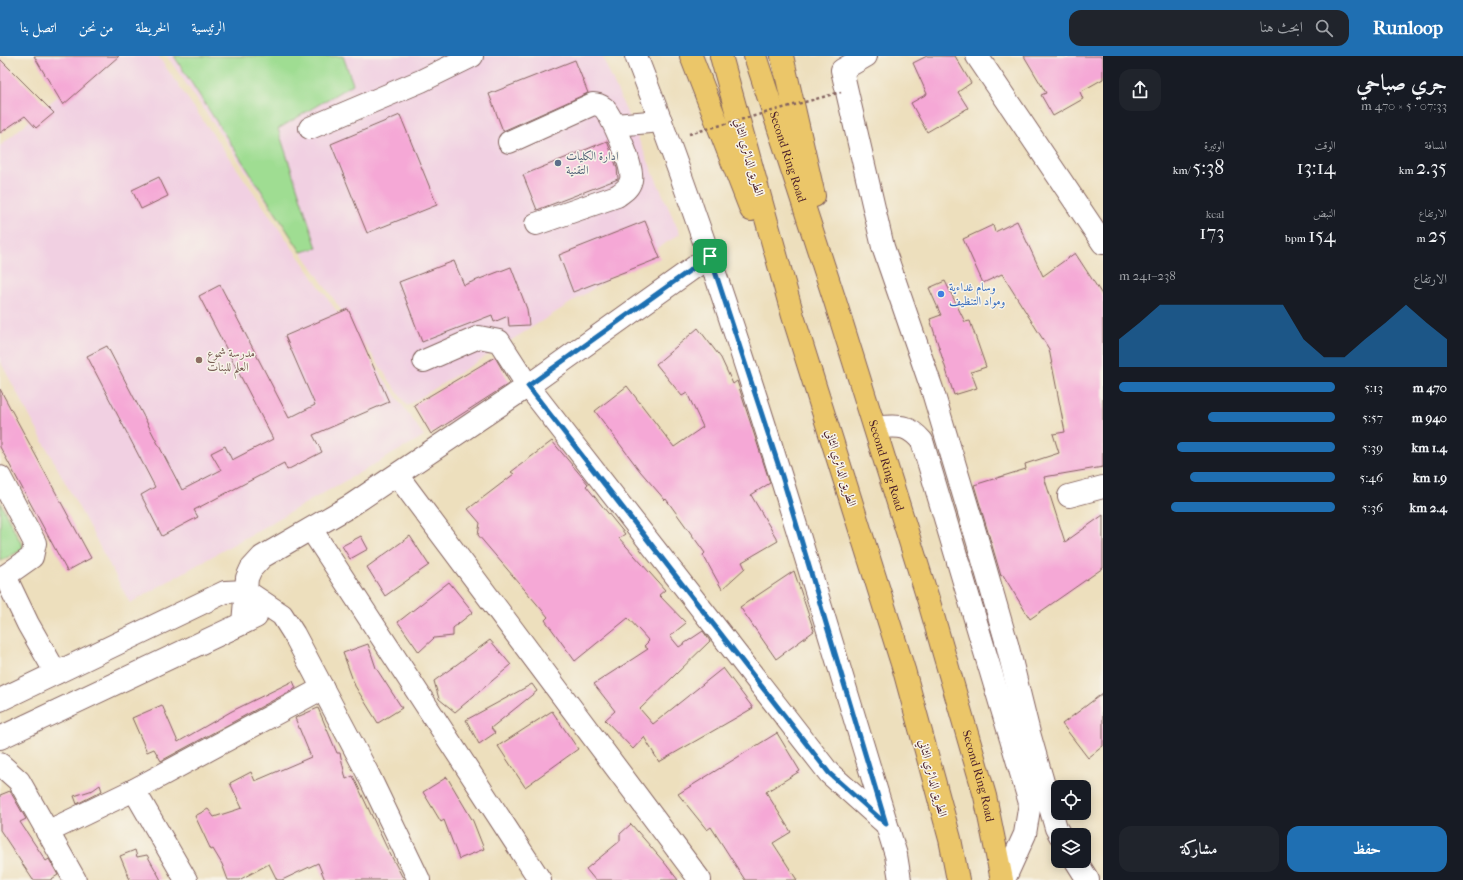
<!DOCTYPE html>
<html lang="ar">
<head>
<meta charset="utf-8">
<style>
  body { margin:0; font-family:"IM FELL French Canon",Amiri,serif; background:#20242c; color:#f1f3f6; direction:rtl; height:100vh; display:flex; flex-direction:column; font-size:15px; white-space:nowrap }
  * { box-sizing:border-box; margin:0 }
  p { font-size:13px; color:#9ea1a6 }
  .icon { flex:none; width:22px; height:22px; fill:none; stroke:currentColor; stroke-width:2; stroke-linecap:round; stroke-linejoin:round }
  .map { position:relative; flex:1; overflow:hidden; direction:ltr }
  .drawer { display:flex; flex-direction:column; background:#171b24; width:360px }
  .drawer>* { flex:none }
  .buttons { position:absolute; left:1051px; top:724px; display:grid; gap:8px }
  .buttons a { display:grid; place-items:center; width:40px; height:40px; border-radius:8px; background:#171b24; box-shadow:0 2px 10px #0003; font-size:20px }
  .pin { position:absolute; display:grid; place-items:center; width:34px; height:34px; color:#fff; margin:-17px; border-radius:8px; box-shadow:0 2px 6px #0006 }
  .round { display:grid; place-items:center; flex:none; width:42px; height:42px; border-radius:12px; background:#20242c }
  .overview { display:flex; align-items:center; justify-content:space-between; height:68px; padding:0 16px }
  h1 { font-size:22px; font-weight:600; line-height:30px }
  .figures { display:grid; grid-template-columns:repeat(3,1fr); gap:6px; height:68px; padding:4px 16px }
  .figures div { display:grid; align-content:center }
  .figures b { font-size:20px; font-weight:600 }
  .figures small { font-size:11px; font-weight:400 }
  .figures p { font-size:11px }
  .chart { height:112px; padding:8px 16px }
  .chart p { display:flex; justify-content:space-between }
  .chart svg { width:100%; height:72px; margin-top:4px; fill:#1f6fb2; opacity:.7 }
  .action { display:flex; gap:8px; margin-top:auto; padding:8px 16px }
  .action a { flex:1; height:46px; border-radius:12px; background:#1f6fb2; color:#fff; font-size:16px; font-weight:600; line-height:46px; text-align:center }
  .action a+a { background:#20242c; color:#f1f3f6 }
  ul { padding:0 16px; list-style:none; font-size:13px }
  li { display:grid; grid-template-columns:64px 48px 1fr; align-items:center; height:30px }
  li i { height:10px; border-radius:5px; background:#1f6fb2 }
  header { display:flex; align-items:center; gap:24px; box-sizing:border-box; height:56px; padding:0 20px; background:#1f6fb2; color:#fff }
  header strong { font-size:19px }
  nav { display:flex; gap:22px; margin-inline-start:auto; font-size:14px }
  .search { width:280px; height:36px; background:#20242c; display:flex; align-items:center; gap:10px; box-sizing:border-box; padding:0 14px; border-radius:12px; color:#9ea1a6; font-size:15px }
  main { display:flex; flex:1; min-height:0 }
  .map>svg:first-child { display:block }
  .built { fill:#f1d0e2 }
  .green { fill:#9fdd92; stroke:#747e5e }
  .building { fill:#f5a8d6 }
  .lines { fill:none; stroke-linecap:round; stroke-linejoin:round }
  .minor-casing { stroke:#83625e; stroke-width:24 }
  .highway-casing { stroke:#83625e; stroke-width:24 }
  .minor { stroke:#fff; stroke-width:22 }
  .highway { stroke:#ebc669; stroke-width:22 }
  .path-bridge { stroke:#83625e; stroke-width:2.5; stroke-dasharray:3 3; stroke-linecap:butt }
  .route-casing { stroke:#fff; stroke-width:8 }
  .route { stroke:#1f6fb2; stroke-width:5 }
  .service-dot { fill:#5c6f8a; stroke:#f7f3e8; stroke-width:1.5 }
  .shop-dot { fill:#3f7fe0; stroke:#f7f3e8; stroke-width:1.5 }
  .education-dot { fill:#8d6e63; stroke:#f7f3e8; stroke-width:1.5 }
  .labels { text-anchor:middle; stroke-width:3; stroke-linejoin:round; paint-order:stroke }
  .service-label { font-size:12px; fill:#4e5e75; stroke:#f7f3e8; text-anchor:start }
  .street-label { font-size:12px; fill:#4a1f2b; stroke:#f7f3e8 }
  .shop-label { font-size:12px; fill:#366cbe; stroke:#f7f3e8; text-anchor:start }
  .education-label { font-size:12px; fill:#785e54; stroke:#f7f3e8; text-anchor:start }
</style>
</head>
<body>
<header>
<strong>Runloop</strong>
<div class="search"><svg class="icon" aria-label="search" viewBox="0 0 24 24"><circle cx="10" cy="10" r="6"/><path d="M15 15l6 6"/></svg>ابحث هنا</div>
<nav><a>الرئيسية</a><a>الخريطة</a><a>من نحن</a><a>اتصل بنا</a></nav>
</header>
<main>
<section class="drawer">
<div class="overview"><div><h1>جري صباحي</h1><p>07:33 · 5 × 470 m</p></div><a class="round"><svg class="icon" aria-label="share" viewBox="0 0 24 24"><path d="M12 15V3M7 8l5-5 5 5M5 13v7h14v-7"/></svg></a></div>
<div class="figures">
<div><p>المسافة</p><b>2.35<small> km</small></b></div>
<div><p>الوقت</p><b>13:14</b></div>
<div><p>الوتيرة</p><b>5:38<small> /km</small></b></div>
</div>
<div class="figures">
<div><p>الارتفاع</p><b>25<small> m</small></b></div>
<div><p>النبض</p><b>154<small> bpm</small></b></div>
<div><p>kcal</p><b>173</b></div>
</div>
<div class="chart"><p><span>الارتفاع</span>238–241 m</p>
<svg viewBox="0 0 160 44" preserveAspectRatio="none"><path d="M0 44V27L10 17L20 6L30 6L40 6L50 6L60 6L70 6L80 6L90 27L100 38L110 38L120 27L130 17L140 6L150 17L160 27V44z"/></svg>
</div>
<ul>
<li><b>470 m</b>5:13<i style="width:100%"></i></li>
<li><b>940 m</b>5:57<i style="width:59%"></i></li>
<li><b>1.4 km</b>5:39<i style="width:73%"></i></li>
<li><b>1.9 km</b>5:46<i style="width:67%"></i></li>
<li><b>2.4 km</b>5:36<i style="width:76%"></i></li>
</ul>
<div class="action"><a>حفظ</a><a>مشاركة</a></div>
</section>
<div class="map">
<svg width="1103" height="824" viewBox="0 0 1103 824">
  <rect width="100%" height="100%" fill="#f7f3e8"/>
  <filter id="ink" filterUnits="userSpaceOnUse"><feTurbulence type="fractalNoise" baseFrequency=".025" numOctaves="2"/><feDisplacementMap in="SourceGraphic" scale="8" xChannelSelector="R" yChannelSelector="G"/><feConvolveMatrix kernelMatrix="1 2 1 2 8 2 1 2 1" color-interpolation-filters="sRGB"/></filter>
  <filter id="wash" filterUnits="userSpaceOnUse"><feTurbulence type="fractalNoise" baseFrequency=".012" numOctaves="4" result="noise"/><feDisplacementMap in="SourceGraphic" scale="16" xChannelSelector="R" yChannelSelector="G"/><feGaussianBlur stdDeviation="0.9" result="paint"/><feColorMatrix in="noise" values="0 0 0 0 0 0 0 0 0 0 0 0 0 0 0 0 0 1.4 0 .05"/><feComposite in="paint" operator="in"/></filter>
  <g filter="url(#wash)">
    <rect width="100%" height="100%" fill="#eddfbd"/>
    <g class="built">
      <path d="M104 0H158L424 380 130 547 0 305V90Z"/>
      <path d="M167 0H602L680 178 407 350Z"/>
    </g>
    <g class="green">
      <path d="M174 0H343L353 28 278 73 317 192 301 196Z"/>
      <path d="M0 446 24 493 0 505Z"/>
    </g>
    <g id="blocks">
      <g class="building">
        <path d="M34 0H119L63 49Z"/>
        <path d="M927 0H955L971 27 958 36 968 52 927 76 911 47 927 38 913 7Z"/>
        <path d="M1024 0H1103V23L1080 36 1083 43 1053 60 1041 39 1046 37Z"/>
        <path d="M0 3 54 57 36 72 25 60 0 77Z"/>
        <path d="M575 4 588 37 503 75 489 38Z"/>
        <path d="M400 59 437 149 367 177 331 88Z"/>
        <path d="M607 85 617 112 618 123 537 154 523 119Z"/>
        <path d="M159 121 168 140 141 153 132 134Z"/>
        <path d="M645 165 660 202 573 236 559 199Z"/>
        <path d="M1017 165 1043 220 1075 197 1103 240V411L1044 421 1065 486 1103 459V512L1030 563 1003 519 1001 520 974 429 1026 413 1025 408 1059 397 1053 378 1065 376 1049 293 1002 218 983 227 963 183 993 169 995 176Z"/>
        <path d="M454 205 464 229 511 211 527 253 529 269 509 270 508 260 494 266 492 259 422 286 399 226Z"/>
        <path d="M945 225 965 266 970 265 986 311 971 316 977 332 954 339 930 263 941 259 929 232Z"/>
        <path d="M220 229 289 362 315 349 285 280 348 253 389 346 313 379 322 396 287 414 284 407 194 454 198 461 162 480 141 439 155 431 87 300 107 290 182 434 221 414 211 397 225 390 232 404 273 383 199 240Z"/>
        <path d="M698 272 721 302 733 328 737 325 770 427 751 439 778 485 742 506 745 512 722 533 703 499 705 497 666 443 665 444 640 415 595 355 627 330 674 391 703 371 687 337 682 340 656 308Z"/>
        <path d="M495 301 510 327 431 378 414 349Z"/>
        <path d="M0 333 91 502 67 515 0 391Z"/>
        <path d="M552 385 588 428 586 430 625 478 619 482 665 534 659 539 686 567 670 580 679 591 703 575 710 585 640 653 653 668 723 612 753 652 659 706 644 681 633 693 605 664 615 655 594 628 648 593 644 590 649 585 628 562 575 605 545 564 548 561 478 479 480 467 468 453 514 418 511 416Z"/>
        <path d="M361 480 368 493 350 503 342 490Z"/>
        <path d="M410 480 429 509 385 540 367 511Z"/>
        <path d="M794 515 814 575 776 603 740 551Z"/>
        <path d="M449 526 473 556 453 572V580L434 582 419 596 398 566Z"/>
        <path d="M490 584 511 609 455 656 439 643 434 625Z"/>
        <path d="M368 588 376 612 402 652 378 667 355 630 343 597Z"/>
        <path d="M293 625 296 632 161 705 154 693 147 696 132 662 162 649 178 686 232 655Z"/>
        <path d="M532 628 537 635 491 672 495 677 479 688 466 664Z"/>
        <path d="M1103 637V690L1088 702 1062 668Z"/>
        <path d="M318 652 337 697H340L346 723 353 720 386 790 404 824H325L318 807 282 824H277L269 808 239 824H228L222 808 213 793 211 794 195 760 208 753 214 761 242 752 230 727 251 716 255 725 311 701 295 662Z"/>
        <path d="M552 655 578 693 525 731 498 690Z"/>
        <path d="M777 677 800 715 766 736 791 776 773 787 797 824H745L711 771 707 774 678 738Z"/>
        <path d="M447 721 473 765 484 793 459 803 444 764 441 766 423 736Z"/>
        <path d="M100 729 102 735 77 748 74 740 93 734Z"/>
        <path d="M10 735 26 763 20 766 46 805 49 803 58 819 50 824H33L0 774V739Z"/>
        <path d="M631 768 664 806 678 824H595L586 813 620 785V778Z"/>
        <path d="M135 794 137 801 147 799 161 824H130L120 800Z"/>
      </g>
    </g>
  </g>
  <g filter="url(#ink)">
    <use href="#blocks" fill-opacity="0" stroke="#83625e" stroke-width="1"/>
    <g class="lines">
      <g class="minor-casing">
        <g id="minor">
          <path d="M636 0C738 261 814 531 896 799L900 824"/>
          <path d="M866 0 842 14 883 191 932 333 977 483 1007 588 1029 677 1056 772 1060 779"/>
          <path d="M977 0 1103 187"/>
          <path d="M615 69 661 65"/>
          <path d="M310 72 421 25 472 0"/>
          <path d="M509 86 593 48C597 48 600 49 604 52 613 63 634 111 631 124 629 132 624 135 617 140L536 168"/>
          <path d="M424 305 479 281 499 285 528 330 829 717 886 768"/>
          <path d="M875 371C898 371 905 366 922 385L1030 747 1025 778 1004 824"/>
          <path d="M397 419 700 824"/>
          <path d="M0 421 35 487 32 501 5 520"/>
          <path d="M1069 440 1103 431"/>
          <path d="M311 473 540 824"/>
          <path d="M0 521 5 520 28 568 56 617"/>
          <path d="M243 567 247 522 251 513 262 501 350 450 528 330 710 200"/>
          <path d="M0 644 225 536 246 535 282 559 294 578 367 716 419 824"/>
          <path d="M0 682 256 561"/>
          <path d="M0 708 19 725 75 824"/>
          <path d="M134 734 186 824"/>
          <path d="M47 776 134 734 323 632"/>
          <path d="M1076 805 1088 824"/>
        </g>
      </g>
      <g class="highway-casing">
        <g id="highway">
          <path d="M691 0 751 154"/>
          <path d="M721 0 793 260 904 614 950 783 958 824"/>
          <path id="s1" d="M755 0 835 245 929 546 985 740 1002 824"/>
          <path d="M782 0 814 140"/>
        </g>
      </g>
      <use href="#minor" class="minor"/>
      <use href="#highway" class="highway"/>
      <path class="path-bridge" d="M689 78 841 36"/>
    </g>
  </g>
  <g class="lines" filter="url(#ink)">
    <g class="route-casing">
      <path id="route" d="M710 200 782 420 886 768 829 717 528 330Z"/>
    </g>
    <use href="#route" class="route"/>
  </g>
  <circle class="service-dot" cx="558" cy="107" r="4"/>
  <circle class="shop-dot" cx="941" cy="238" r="4"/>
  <circle class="education-dot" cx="199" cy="304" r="4"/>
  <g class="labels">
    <g class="service-label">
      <text x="566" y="104">ادارة الكليات<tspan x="566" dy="14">التقنية</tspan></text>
    </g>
    <g class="street-label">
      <text transform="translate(749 101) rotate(74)" y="4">الطريق الدائري الثاني</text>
      <text dy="4" stroke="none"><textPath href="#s1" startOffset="106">Second Ring Road</textPath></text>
      <text dy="4" stroke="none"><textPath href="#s1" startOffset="430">Second Ring Road</textPath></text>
      <text transform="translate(841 412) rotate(73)" y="4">الطريق الدائري الثاني</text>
      <text dy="4" stroke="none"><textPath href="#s1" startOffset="754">Second Ring Road</textPath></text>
      <text transform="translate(933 722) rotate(75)" y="4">الطريق الدائري الثاني</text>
    </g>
    <g class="shop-label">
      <text x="949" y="235">وسام غداءية<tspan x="949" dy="14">ومواد التنظيف</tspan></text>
    </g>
    <g class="education-label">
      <text x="207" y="301">مدرسة شموع<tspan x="207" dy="14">العلم للبنات</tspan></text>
    </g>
  </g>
</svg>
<div class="buttons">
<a><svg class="icon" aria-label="locate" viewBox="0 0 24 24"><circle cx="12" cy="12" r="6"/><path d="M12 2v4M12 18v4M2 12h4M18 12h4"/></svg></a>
<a><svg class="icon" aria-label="layers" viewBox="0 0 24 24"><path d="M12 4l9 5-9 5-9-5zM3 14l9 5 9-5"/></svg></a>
</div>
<div class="pin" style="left:710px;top:200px;background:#1e9e55"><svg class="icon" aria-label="arrive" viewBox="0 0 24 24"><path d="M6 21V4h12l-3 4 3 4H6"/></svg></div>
</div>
</main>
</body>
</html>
